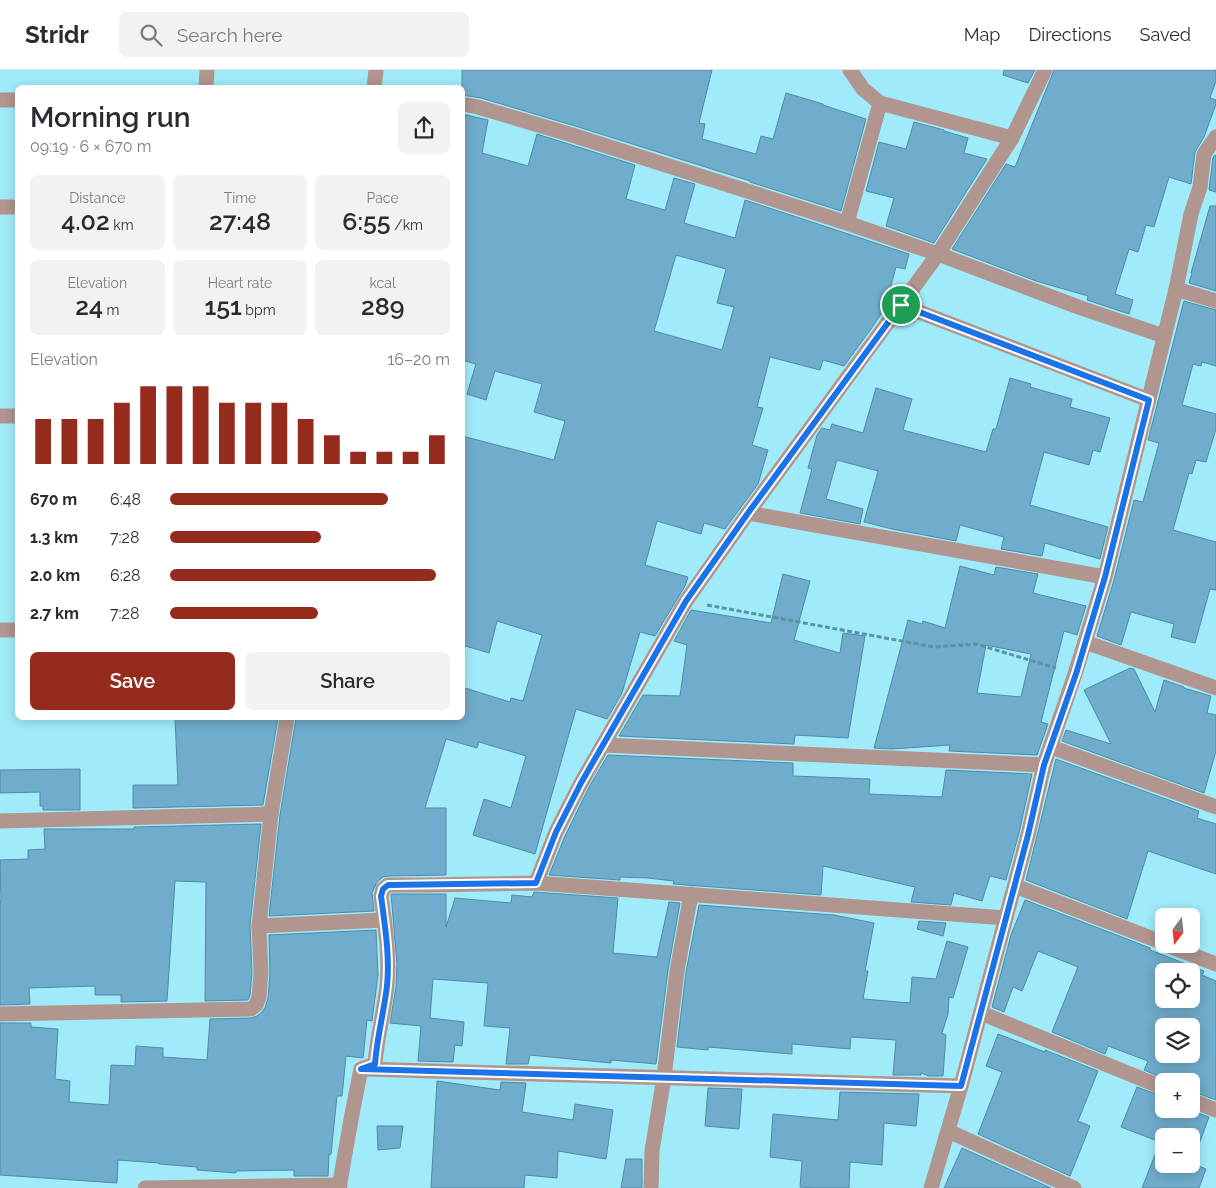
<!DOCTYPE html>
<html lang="en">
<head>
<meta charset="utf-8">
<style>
  body { margin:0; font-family:Raleway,sans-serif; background:#f2f2f3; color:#2b2b33; height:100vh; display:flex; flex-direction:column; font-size:19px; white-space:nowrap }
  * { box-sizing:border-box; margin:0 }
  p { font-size:16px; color:#7c7c81 }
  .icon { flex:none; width:28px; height:28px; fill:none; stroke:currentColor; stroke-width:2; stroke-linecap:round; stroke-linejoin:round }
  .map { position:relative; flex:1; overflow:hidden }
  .details { position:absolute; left:15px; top:15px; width:450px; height:635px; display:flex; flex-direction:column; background:#fff; border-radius:8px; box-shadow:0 2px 12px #0003 }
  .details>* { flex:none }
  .needle { width:32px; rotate:195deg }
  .fabs { position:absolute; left:1155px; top:838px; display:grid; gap:10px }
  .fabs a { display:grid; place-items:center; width:45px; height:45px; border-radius:8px; background:#fff; box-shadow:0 2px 12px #0003; font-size:25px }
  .pin { position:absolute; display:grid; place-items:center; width:42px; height:42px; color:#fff; margin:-21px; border:2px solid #fff; border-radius:50%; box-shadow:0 1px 5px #0007 }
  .round { display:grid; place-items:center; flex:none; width:52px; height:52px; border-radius:8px; background:#f2f2f3 }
  .summary { display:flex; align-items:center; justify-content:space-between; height:85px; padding:0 15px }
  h1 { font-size:28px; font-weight:600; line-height:38px }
  .stats { display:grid; grid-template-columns:repeat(3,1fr); gap:8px; height:85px; padding:5px 15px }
  .stats div { display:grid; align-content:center; border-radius:8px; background:#f2f2f3; text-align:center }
  .stats b { font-size:25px; font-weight:600 }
  .stats small { font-size:14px; font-weight:400 }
  .stats p { font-size:14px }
  .chart { height:140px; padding:10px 15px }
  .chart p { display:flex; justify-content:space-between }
  .chart svg { width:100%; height:90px; margin-top:5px; stroke:#952b1d; stroke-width:6 }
  .action { display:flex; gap:10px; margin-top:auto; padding:10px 15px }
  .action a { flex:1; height:58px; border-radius:8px; background:#952b1d; color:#fff; font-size:20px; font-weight:600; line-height:58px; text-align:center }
  .action a+a { background:#f2f2f3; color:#2b2b33 }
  ul { padding:0 15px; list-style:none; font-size:16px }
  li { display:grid; grid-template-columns:80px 60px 1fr; align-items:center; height:38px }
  li i { height:12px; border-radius:6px; background:#952b1d }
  header { display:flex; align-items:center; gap:30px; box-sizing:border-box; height:70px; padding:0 25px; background:#fff; border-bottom:1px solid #e1e1e2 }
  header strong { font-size:24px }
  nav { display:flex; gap:28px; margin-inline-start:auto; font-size:18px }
  .search { width:350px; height:45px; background:#f2f2f3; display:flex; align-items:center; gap:12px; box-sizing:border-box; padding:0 18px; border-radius:8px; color:#7c7c81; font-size:19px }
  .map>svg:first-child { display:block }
  .building { fill:#70accb; stroke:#4f8ba8; fill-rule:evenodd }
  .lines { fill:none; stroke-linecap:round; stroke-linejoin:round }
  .path { stroke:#5c939e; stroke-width:3; stroke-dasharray:5 2.5; stroke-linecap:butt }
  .minor { stroke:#b1958f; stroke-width:15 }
  .route-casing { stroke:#fff; stroke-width:10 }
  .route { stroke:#1a73e8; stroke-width:6 }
</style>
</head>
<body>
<header>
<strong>Stridr</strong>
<div class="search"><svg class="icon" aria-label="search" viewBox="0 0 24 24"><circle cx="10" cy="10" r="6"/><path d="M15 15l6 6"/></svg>Search here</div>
<nav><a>Map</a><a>Directions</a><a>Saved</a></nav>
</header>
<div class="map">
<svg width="1216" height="1118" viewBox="0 0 1216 1118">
  <rect width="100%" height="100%" fill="#a0ebfa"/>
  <g class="building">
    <path d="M462 0H712L699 53 705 54 702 69 756 84 761 66 773 69 786 23 823 34V35L866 49 841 141 750 112V111L575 56 481 28 462 25Z"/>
    <path d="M1004 0H1035L1028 13 1003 5Z"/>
    <path d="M1054 0H1216V11L1210 28 1216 30V34L1204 67 1195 82 1191 114 1169 107 1154 157 1146 155 1138 182 1129 179 1115 224 1133 230 1129 244 1087 230 1088 226 1036 211 952 179 1006 94 1015 97Z"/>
    <path d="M462 44 488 50 482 83 528 96 537 64 635 95 626 129 665 140 674 108 695 114 684 153 735 168 745 130 909 184 905 199 896 197 885 238 871 259 844 296 823 290 820 300 770 287 757 337 763 338 752 375 768 380 758 414 725 459 704 453 701 464 657 451 645 495 688 507 685 516 655 566 640 562 622 623 607 649 576 639 535 784 473 765 484 729 511 738 526 686 479 672 477 678 446 669 425 738H446V805L388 806 383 807 377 812 372 823 374 841 269 846 280 745 296 648H462V617L510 632 511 628 523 631 542 565 497 551 489 583 462 575V366L554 390 565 351 534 342 542 314 495 301 486 330 467 324 476 294 462 290ZM676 185 726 199 717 233 734 237 722 280 654 261Z"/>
    <path d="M914 52 944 60V61L968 68 964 83 987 89 934 173 886 156 894 128 866 121 879 72 906 79Z"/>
    <path d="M1215 85 1216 86V122L1209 120 1213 87Z"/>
    <path d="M1210 136H1216V221L1189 213 1192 203H1191Z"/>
    <path d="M1184 231 1216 240V296L1202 292 1201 296 1193 294 1182 335 1216 344V359L1206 392 1196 390 1192 404 1189 403 1173 460 1216 472V520L1210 519 1195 573 1171 567 1174 554 1131 542 1121 575 1097 566 1114 510 1134 430 1143 432 1159 373 1148 370Z"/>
    <path d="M1010 308 1031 314 1030 317 1072 329 1070 337 1110 348 1100 382 1093 380 1089 395 1044 382 1030 435 1108 457 1100 489 1045 473 1042 486 1001 479 1004 467 960 455 956 471 892 459 864 452 878 401 837 390 826 429 863 439 860 454 800 443 812 399 808 398 817 365 822 358 830 360 832 354 863 363 876 318 912 329 903 360 986 382 993 359H996Z"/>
    <path d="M960 496 994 505 996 497 1038 504 1033 523 1086 536 1077 565 1064 561 1041 652 1048 654 1037 685 949 681 950 675 892 679 874 678 908 550 922 554 923 551 945 558ZM986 575 1031 584 1021 627 977 623Z"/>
    <path d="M783 504 810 511 794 570 840 583 843 563 865 566 848 668 795 665 794 674 619 666 643 625 680 626 687 575 674 571 691 540 771 553Z"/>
    <path d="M1130 598 1134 599 1155 642 1164 610 1184 617V618L1211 626 1207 643 1216 645V681L1204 723 1062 671 1066 660 1111 674 1084 620Z"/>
    <path d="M175 648H278L263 735 133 738V715H178Z"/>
    <path d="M608 685 793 693V706L870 709 869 724 942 727 946 700 1032 704 1019 763 1006 810 990 806 982 831 954 823 951 835 911 832 915 817 823 796 821 825 673 814 674 811 648 808 620 807V810L549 805 565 766 589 717Z"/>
    <path d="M1056 689 1199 741 1197 748 1216 754V804L1148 781 1127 849 1026 810Z"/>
    <path d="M80 699V740H43V736H40V722L0 723V700Z"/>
    <path d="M261 754 250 855 252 903 250 925 248 930 205 931 206 812 175 811 167 931 121 932V925H95V916L29 918 30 934 0 935V831H1L0 790 28 789V780L45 779 44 759H134V757Z"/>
    <path d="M534 822 618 828 613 883 657 887 669 832 680 833 668 900 656 994 611 990V993L530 985 528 994H506L510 958 484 956 488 913 433 909 430 948 464 952 462 976 455 975 453 992 418 991 421 956 390 953 396 917 397 894 391 824H446V857L455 828 511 833 512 825 532 827Z"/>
    <path d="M1025 830 1122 867 1150 878V880L1204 901 1202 905 1216 911V1030L1191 1021V1011H1170L1144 1000 1148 991 1108 976 1105 984 1052 962 1078 897 1038 881 1022 921 1013 917 1004 942 992 937 1011 865ZM1164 901H1191V929H1164ZM1164 956H1191V984H1164Z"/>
    <path d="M699 835 834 845 874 853 865 901H868L863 929 910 933 912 907 936 909 947 871 968 877 953 928 949 927 948 944 942 963 946 965 943 1006H929L921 1003V1005H893L896 970 851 967 850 979 792 974V984L708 977V980L677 977 686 902Z"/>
    <path d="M919 851 946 853 943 866 917 859Z"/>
    <path d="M376 860 378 905 372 951 367 950 363 988 346 986 342 1026H337L331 1084 329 1085 328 1106H294V1100L236 1101V1103L197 1100V1097L159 1094V1093L118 1090 117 1113 0 1105V953H31V957L58 959 55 1009 70 1011 69 1032 109 1035 111 995 135 996 136 976 163 978V987L207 990 210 949 251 948 257 946 262 942 265 938 268 928 270 903 269 865Z"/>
    <path d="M998 964 1045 982V980L1098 1001 1078 1051 1090 1056 1070 1106 978 1064 1002 1002 986 996Z"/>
    <path d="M437 1011 500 1020 501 1012 526 1013 522 1042 573 1050 575 1034 613 1040 606 1089 558 1081 557 1108 525 1105 524 1118H431Z"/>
    <path d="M1137 1017 1164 1027V1039H1188L1209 1047 1192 1093 1206 1099 1199 1118H1142L1160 1072 1121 1057ZM1164 1066H1191V1094H1164Z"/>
    <path d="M708 1018 742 1019 739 1059 705 1056Z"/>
    <path d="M840 1022 919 1024 916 1056 884 1053 882 1095 850 1092 849 1118H813L800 1117 802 1091 770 1087 773 1044 838 1050Z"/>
    <path d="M377 1056H403L400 1078 378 1080Z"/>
    <path d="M962 1078 1051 1118H944Z"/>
    <path d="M626 1089H642V1118H621Z"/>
  </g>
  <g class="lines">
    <path class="path" d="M707 535 934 577 976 574 1056 598"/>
    <g class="minor">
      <path d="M850 0 863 19 880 33 1012 68"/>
      <path d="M206 18 207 0"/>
      <path d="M374 18 376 0"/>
      <path d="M0 30H18"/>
      <path d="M462 34 478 37 572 65 847 153 938 184 1081 238 1164 266"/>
      <path d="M0 137H18"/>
      <path d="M847 153 880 33"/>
      <path d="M1176 219 1216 231"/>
      <path d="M901 235 1149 330"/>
      <path d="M0 346H18"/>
      <path d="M748 443 1105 507"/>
      <path d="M0 560H18"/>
      <path d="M1085 572 1216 618"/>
      <path d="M603 675 1044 695"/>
      <path d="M1051 677 1216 737"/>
      <path d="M0 751 271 744"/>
      <path d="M536 813 556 762 581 713 686 531 748 443 938 184 1012 68 1045 0"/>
      <path d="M1015 816 1164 873"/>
      <path d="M259 856 384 850"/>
      <path d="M1164 874 1216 894"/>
      <path d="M981 943 1164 1018"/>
      <path d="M0 944 251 939 256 935 259 927 261 903 259 856 271 744 287 648"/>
      <path d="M363 999 961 1016"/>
      <path d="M1191 1030 1216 1040"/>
      <path d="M948 1061 1074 1118"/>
      <path d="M145 1118 340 1115"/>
      <path d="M339 1118 352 1044 361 999 375 994C377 967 384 942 387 916 390 887 385 856 381 826L383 819 388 815H425L536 813 1006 848"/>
      <path d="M651 1118 652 1081 664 1007 677 901 691 824"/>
      <path d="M931 1118 961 1016 1028 765 1044 695 1075 604 1105 507 1176 219 1191 144 1200 117 1204 84 1216 67"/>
    </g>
  </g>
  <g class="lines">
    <g class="route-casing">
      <path id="route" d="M901 235 1149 330 1105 507 1076 604 1044 695 1028 765 1006 848 961 1016 361 999 375 994C377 967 384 942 387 916 390 887 385 856 381 826L383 819 388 815 536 813 556 762 581 713 686 531 748 443Z"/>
    </g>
    <use href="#route" class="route"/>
  </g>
</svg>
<div class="fabs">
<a><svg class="needle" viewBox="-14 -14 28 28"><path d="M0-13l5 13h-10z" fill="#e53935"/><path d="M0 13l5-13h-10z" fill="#7c7c81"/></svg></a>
<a><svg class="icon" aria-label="locate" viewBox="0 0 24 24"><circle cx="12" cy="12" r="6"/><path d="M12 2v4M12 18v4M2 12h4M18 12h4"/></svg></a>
<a><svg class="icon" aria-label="layers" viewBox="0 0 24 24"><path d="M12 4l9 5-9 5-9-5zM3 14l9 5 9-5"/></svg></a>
<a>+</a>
<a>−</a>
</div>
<div class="pin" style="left:901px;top:235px;background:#1e9e55"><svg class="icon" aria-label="arrive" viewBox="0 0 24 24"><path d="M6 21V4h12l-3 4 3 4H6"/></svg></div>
<section class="details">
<div class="summary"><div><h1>Morning run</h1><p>09:19 · 6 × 670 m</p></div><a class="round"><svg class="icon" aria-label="share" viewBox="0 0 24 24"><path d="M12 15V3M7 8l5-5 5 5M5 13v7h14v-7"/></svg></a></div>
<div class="stats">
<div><p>Distance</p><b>4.02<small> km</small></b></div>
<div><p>Time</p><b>27:48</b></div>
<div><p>Pace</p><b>6:55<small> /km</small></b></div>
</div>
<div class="stats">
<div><p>Elevation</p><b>24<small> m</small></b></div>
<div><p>Heart rate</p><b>151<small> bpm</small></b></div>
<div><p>kcal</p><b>289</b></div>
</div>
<div class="chart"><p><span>Elevation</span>16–20 m</p>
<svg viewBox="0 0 160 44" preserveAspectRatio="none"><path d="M5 44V22M15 44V22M25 44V22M35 44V14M45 44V6M55 44V6M65 44V6M75 44V14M85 44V14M95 44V14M105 44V22M115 44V30M125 44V38M135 44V38M145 44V38M155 44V30"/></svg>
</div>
<ul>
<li><b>670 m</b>6:48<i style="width:78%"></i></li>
<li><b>1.3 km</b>7:28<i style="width:54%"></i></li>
<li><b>2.0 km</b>6:28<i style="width:95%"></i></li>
<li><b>2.7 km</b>7:28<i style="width:53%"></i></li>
</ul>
<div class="action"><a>Save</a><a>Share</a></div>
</section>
</div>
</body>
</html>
